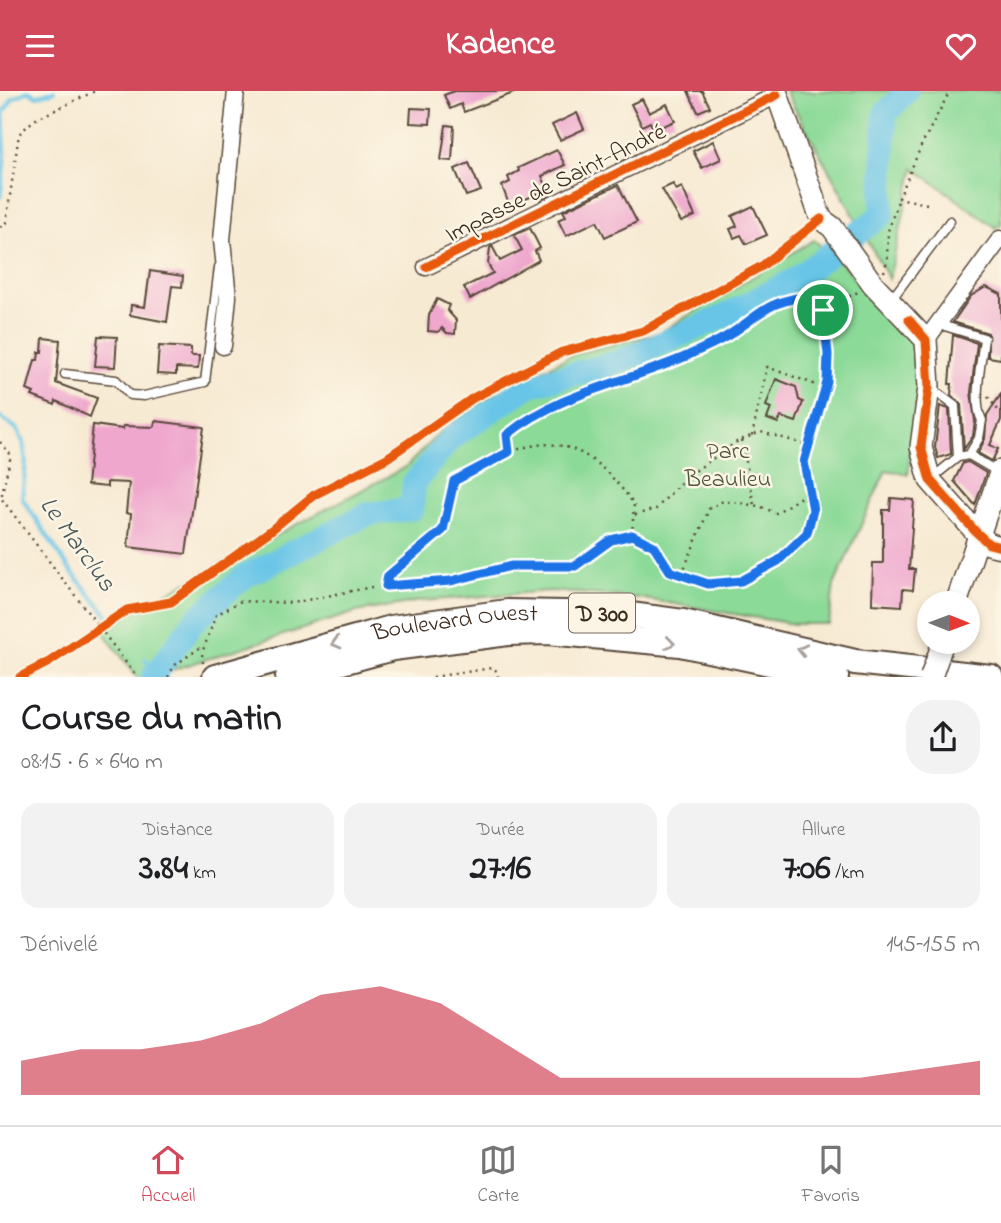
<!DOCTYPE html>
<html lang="fr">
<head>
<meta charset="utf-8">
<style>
  body { margin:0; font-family:"Indie Flower",sans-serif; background:#f2f2f2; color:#202124; height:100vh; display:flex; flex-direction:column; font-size:26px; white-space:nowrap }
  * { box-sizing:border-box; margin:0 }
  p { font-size:23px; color:#757577 }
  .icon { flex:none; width:38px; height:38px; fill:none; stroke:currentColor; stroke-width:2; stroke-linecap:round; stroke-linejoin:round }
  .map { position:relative; height:586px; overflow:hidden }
  .side { display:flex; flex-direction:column; background:#fff; flex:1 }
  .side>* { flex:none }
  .needle { width:46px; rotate:91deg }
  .controls { position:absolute; left:917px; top:500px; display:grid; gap:14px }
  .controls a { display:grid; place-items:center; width:63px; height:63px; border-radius:50%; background:#fff; box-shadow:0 4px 10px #0003; font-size:35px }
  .pin { position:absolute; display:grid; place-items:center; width:60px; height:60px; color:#fff; margin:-30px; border:4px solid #fff; border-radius:50%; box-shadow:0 2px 7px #0007 }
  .round { display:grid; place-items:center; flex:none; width:74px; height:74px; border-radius:28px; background:#f2f2f2 }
  .overview { display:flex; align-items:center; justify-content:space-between; height:119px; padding:0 21px }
  h1 { font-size:38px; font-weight:800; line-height:52px }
  .stats { display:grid; grid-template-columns:repeat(3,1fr); gap:10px; height:119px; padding:7px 21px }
  .stats div { display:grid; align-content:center; border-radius:18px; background:#f2f2f2; text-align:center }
  .stats b { font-size:35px; font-weight:800 }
  .stats small { font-size:19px; font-weight:400 }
  .stats p { font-size:19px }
  .chart { height:196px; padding:14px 21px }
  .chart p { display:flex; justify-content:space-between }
  .chart svg { width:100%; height:126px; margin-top:7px; fill:#d1495b; opacity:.7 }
  header { display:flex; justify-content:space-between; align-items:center; height:91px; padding:0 21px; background:#d1495b; color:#fff; font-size:32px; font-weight:800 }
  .tabs { display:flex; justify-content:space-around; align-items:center; height:98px; border-top:2px solid #e0e0e0; background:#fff; font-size:19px; color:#757577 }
  .tabs a { display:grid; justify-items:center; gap:4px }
  .tabs .selected { color:#d1495b }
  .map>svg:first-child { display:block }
  .green { fill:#8cda98; stroke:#64825b; stroke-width:2 }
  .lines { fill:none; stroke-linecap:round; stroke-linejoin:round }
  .stream { stroke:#68c5e7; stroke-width:4.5 }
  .river { stroke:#68c5e7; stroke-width:24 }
  .building { fill:#efa7ce }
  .lane-casing { stroke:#574739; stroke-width:11 }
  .street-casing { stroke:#574739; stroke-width:19 }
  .secondary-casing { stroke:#574739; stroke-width:24 }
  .primary-casing { stroke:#574739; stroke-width:28 }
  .path { stroke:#574739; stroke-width:2.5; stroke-dasharray:2 5; stroke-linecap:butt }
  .lane { stroke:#fff; stroke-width:8 }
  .street { stroke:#fff; stroke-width:16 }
  .secondary { stroke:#fff; stroke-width:21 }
  .primary { stroke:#fff; stroke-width:24 }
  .secondary-bridge-casing { stroke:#574739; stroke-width:24; stroke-linecap:butt }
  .secondary-bridge { stroke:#fff; stroke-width:21 }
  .cycleway-casing { stroke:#fcf5e5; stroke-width:13 }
  .cycleway { stroke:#e8590c; stroke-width:9 }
  .oneway { stroke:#a79f9a }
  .route-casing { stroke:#fff; stroke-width:14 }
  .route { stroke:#1a73e8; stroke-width:9 }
  .labels { text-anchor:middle; stroke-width:5; stroke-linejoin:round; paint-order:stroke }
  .shield { fill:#fcf5e5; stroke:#75675a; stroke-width:2 }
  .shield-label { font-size:23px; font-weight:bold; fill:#3b2a1e }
  .street-label { font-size:24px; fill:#3b2a1e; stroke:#fcf5e5 }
  .park-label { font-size:24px; fill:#4f563c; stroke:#fcf5e5 }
  .water-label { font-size:26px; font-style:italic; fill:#48585a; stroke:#fcf5e5 }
</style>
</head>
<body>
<header><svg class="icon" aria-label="menu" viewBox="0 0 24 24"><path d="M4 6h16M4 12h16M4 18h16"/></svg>Kadence<svg class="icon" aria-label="heart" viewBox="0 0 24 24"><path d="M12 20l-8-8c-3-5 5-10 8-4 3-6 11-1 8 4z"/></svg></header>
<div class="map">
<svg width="1001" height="586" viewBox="0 0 1001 586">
  <rect width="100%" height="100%" fill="#fcf5e5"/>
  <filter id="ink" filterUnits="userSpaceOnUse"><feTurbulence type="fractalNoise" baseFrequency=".0143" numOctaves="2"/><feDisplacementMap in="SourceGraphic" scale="14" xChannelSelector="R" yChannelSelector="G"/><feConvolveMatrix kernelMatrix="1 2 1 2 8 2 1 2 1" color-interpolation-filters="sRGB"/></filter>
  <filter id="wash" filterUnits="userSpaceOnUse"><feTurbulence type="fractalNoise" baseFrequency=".00686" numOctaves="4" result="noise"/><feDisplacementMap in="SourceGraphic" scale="28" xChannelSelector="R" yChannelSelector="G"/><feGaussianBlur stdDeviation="1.57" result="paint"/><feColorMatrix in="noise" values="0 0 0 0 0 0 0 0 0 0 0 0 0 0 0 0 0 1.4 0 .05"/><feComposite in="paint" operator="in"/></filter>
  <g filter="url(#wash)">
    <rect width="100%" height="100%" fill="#f7ead3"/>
    <g class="green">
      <path d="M785 0H1001V133L996 137 914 77 889 188Z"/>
      <path d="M814 149 849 180 868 208 911 248 918 300 908 383 886 379 834 494 829 533H794L639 507 550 500 421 510 356 521 150 586H137L100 537 406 376 440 341 485 308 572 264 659 242Z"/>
    </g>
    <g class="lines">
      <g class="stream">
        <path d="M0 106 5 63 3 22 13 7 29 0 37 5 54 0"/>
        <path d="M0 326 17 338 23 351 26 370 22 407 70 479 108 525"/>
        <path d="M145 568 148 573 164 571"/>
      </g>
      <path class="river" d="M153 586 195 529 245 485 368 423 412 418 414 392 451 347 530 294 616 272 727 224 797 187 882 124 885 23 907 0"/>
    </g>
    <g id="blocks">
      <g class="building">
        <path d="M454 0H516V1L464 21 461 13 450 18 444 4Z"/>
        <path d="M688 0H702L710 16 698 21Z"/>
        <path d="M642 8 649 22 667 13 675 30 654 39 650 31 642 35 631 13Z"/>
        <path d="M411 17 431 18 430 33 410 32Z"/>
        <path d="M577 22 584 38 560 49 552 34Z"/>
        <path d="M446 34 454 35 452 70 441 69Z"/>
        <path d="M713 50 721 68 702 77 693 60Z"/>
        <path d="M557 59 565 74 542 85 550 104 540 108 538 102 510 116 502 95 510 91 508 86 519 80 518 77Z"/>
        <path d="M469 72 481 100 466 105 455 78Z"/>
        <path d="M673 93 676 99 682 96 695 125 681 131 662 98Z"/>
        <path d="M618 94 637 131 605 146 597 130 566 145 558 129 566 125 563 120Z"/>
        <path d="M753 115 767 144 746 153 741 144 734 147 730 138 737 135 732 125Z"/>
        <path d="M530 137 540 157 535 160 539 169 470 208 464 196 493 182 488 173 490 157 492 155 500 170 522 159 514 144Z"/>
        <path d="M150 180 183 185 182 196 172 195 167 231 130 224 131 214 145 216Z"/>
        <path d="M986 196 1001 203V268L988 266V242L953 231 971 205Z"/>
        <path d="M437 208 449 214 447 219 456 229 455 243 447 242 442 237 438 241 428 240 429 224Z"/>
        <path d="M953 244 977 252 971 301 975 330 973 345 964 358 961 314 951 304 952 293H949Z"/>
        <path d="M98 245 117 246 115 276 95 275Z"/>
        <path d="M43 247 60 249 56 292 97 307 90 326 56 310 55 314 32 305 34 302 27 299 35 269H38L39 261H42Z"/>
        <path d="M159 255 191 257V265H199L198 278 176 277V284L157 283Z"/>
        <path d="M776 288 796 296 799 309 803 311 796 331 781 326 778 332 767 328 771 317 766 315Z"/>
        <path d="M1001 303V329L990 354 998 358 992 370 978 362 985 348 987 324Z"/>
        <path d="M940 315 949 318 951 363 938 367 935 356Z"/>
        <path d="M155 330 204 336 186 463 128 456 131 423 126 422 129 392 107 391V396L87 394 93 334 123 338V335L154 336Z"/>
        <path d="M968 371 986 382 975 414 954 390 963 372Z"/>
        <path d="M891 407 914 409 909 478H915L913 499 903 498 902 515 872 513 873 472H883V419H890Z"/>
      </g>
    </g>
  </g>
  <g filter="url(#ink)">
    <use href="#blocks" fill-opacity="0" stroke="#574739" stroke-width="2"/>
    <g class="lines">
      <g class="lane-casing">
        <g id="lane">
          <path d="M891 209 950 130"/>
          <path d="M938 233 984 247C982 267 972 313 982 329L979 347 969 364 958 366"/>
          <path d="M65 283 116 289 130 304 144 305 205 291 219 176"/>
          <path d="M932 298 955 315 958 366 932 387"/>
          <path d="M969 364 993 378"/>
        </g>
      </g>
      <g class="street-casing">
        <g id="street">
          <path d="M426 176 777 4"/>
          <path d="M926 249 1000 148"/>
          <path d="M223 255 228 206 222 149 236 0"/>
        </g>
      </g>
      <g class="secondary-casing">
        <g id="secondary">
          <path d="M776 0 821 128 832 136 873 193 926 249 929 296 921 356 930 389 975 440 989 453 1001 456"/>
          <path d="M956 513 1001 379"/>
          <path d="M938 566 943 551"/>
        </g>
      </g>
      <g class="primary-casing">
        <g id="primary">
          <path id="s1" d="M215 586 391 537 507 521 623 523 683 531 855 571 991 586"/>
          <path d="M288 586 393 557 508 542 548 541 680 553 836 586"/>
        </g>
      </g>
      <g class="path">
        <path d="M927 113 899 107 922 53 950 0"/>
        <path d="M0 136 6 132 19 43 34 29 95 0"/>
        <path d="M884 181 887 169 888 140 899 107"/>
        <path d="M988 306 1001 323"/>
        <path d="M752 345 767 276 825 297"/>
        <path d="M742 349 754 414"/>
        <path d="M0 351 11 364 1 407 137 586"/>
        <path d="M509 361 507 344C558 302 629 291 688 264 703 257 719 251 732 242 762 223 764 213 802 206L823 219 860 200"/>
        <path d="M635 424 656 418 685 387 738 350 761 341 808 354"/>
        <path d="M632 444 634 413C575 333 533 342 454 390L443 439 388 485 386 495 451 490 511 475H575L611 449 632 444 654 455 670 480 707 493 741 490 778 470 807 442 813 419 804 371 827 291 828 263 823 219"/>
        <path d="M682 483 709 418 723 410 759 415 776 422 810 400"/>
        <path d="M203 572 202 562 216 524 241 510 292 512 377 495"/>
        <path d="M168 586 175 574 204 554"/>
        <path d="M433 586 492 577 497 580 498 586"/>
      </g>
      <use href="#lane" class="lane"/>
      <use href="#street" class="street"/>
      <use href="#secondary" class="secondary"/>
      <use href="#primary" class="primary"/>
      <g class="secondary-bridge-casing">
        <path id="secondary-bridge" d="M931 586 938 566"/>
      </g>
      <use href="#secondary-bridge" class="secondary-bridge"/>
      <g class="cycleway-casing">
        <g id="cycleway">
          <path d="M426 176 777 4"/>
          <path d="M909 229 926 249 929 296 921 356 930 389 975 440 989 453 1001 456"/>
          <path d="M20 586 49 571 127 519 171 511 270 440 314 404 387 367 473 307 562 261 643 240 762 175 821 128"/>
        </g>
      </g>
      <use href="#cycleway" class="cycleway"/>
    </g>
    <defs><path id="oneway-chevron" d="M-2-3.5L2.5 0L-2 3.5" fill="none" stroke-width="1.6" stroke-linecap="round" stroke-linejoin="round" transform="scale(1.75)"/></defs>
    <g class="oneway">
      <use href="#oneway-chevron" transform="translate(336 552) rotate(165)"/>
      <use href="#oneway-chevron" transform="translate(670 552) rotate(8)"/>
      <use href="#oneway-chevron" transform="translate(802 559) rotate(-167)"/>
    </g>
  </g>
  <g class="lines" filter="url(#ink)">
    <g class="route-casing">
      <path id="route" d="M802 206 823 219 828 263 827 291 804 371 813 419 807 442 778 470 741 490 708 493 670 480 654 455 632 444 611 449 575 475H511L451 490 386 495 388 485 443 439 454 390 509 361 507 344C558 302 629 291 689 264 703 257 719 251 732 242 762 222 764 213 802 206Z"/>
    </g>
    <use href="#route" class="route"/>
  </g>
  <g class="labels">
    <rect class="shield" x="569" y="502.5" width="66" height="39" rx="5"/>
    <g class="shield-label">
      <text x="602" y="530">D 300</text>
    </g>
    <g class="street-label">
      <text transform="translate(555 91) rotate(-26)" y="8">Impasse de Saint-André</text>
      <text dy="8" stroke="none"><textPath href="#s1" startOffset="247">Boulevard Ouest</textPath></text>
    </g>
    <g class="park-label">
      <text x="728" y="367">Parc<tspan x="728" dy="28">Beaulieu</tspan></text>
    </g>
    <g class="water-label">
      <text transform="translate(79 452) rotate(54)" y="9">Le Marclus</text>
    </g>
  </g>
</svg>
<div class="controls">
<a><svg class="needle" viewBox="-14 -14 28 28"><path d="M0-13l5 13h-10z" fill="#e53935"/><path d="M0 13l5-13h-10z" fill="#757577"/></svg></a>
</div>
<div class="pin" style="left:823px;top:219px;background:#1e9e55"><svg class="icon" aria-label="arrive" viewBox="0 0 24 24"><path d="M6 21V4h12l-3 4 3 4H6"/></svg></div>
</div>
<section class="side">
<div class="overview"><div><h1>Course du matin</h1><p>08:15 · 6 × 640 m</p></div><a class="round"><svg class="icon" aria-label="share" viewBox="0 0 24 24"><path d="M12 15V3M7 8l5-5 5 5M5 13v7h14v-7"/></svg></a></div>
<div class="stats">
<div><p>Distance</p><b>3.84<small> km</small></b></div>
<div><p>Durée</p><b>27:16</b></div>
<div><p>Allure</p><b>7:06<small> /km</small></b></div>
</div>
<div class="chart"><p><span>Dénivelé</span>145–155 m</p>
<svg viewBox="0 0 160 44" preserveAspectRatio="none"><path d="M0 44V32L10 28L20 28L30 25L40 19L50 9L60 6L70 12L80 25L90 38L100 38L110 38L120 38L130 38L140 38L150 35L160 32V44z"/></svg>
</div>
</section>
<nav class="tabs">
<a class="selected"><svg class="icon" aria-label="home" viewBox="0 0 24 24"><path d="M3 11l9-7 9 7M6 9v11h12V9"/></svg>Accueil</a>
<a><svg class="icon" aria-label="map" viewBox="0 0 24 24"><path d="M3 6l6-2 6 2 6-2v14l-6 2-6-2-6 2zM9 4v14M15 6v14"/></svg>Carte</a>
<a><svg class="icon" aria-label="saved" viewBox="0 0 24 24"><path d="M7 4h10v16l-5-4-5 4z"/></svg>Favoris</a>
</nav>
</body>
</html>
